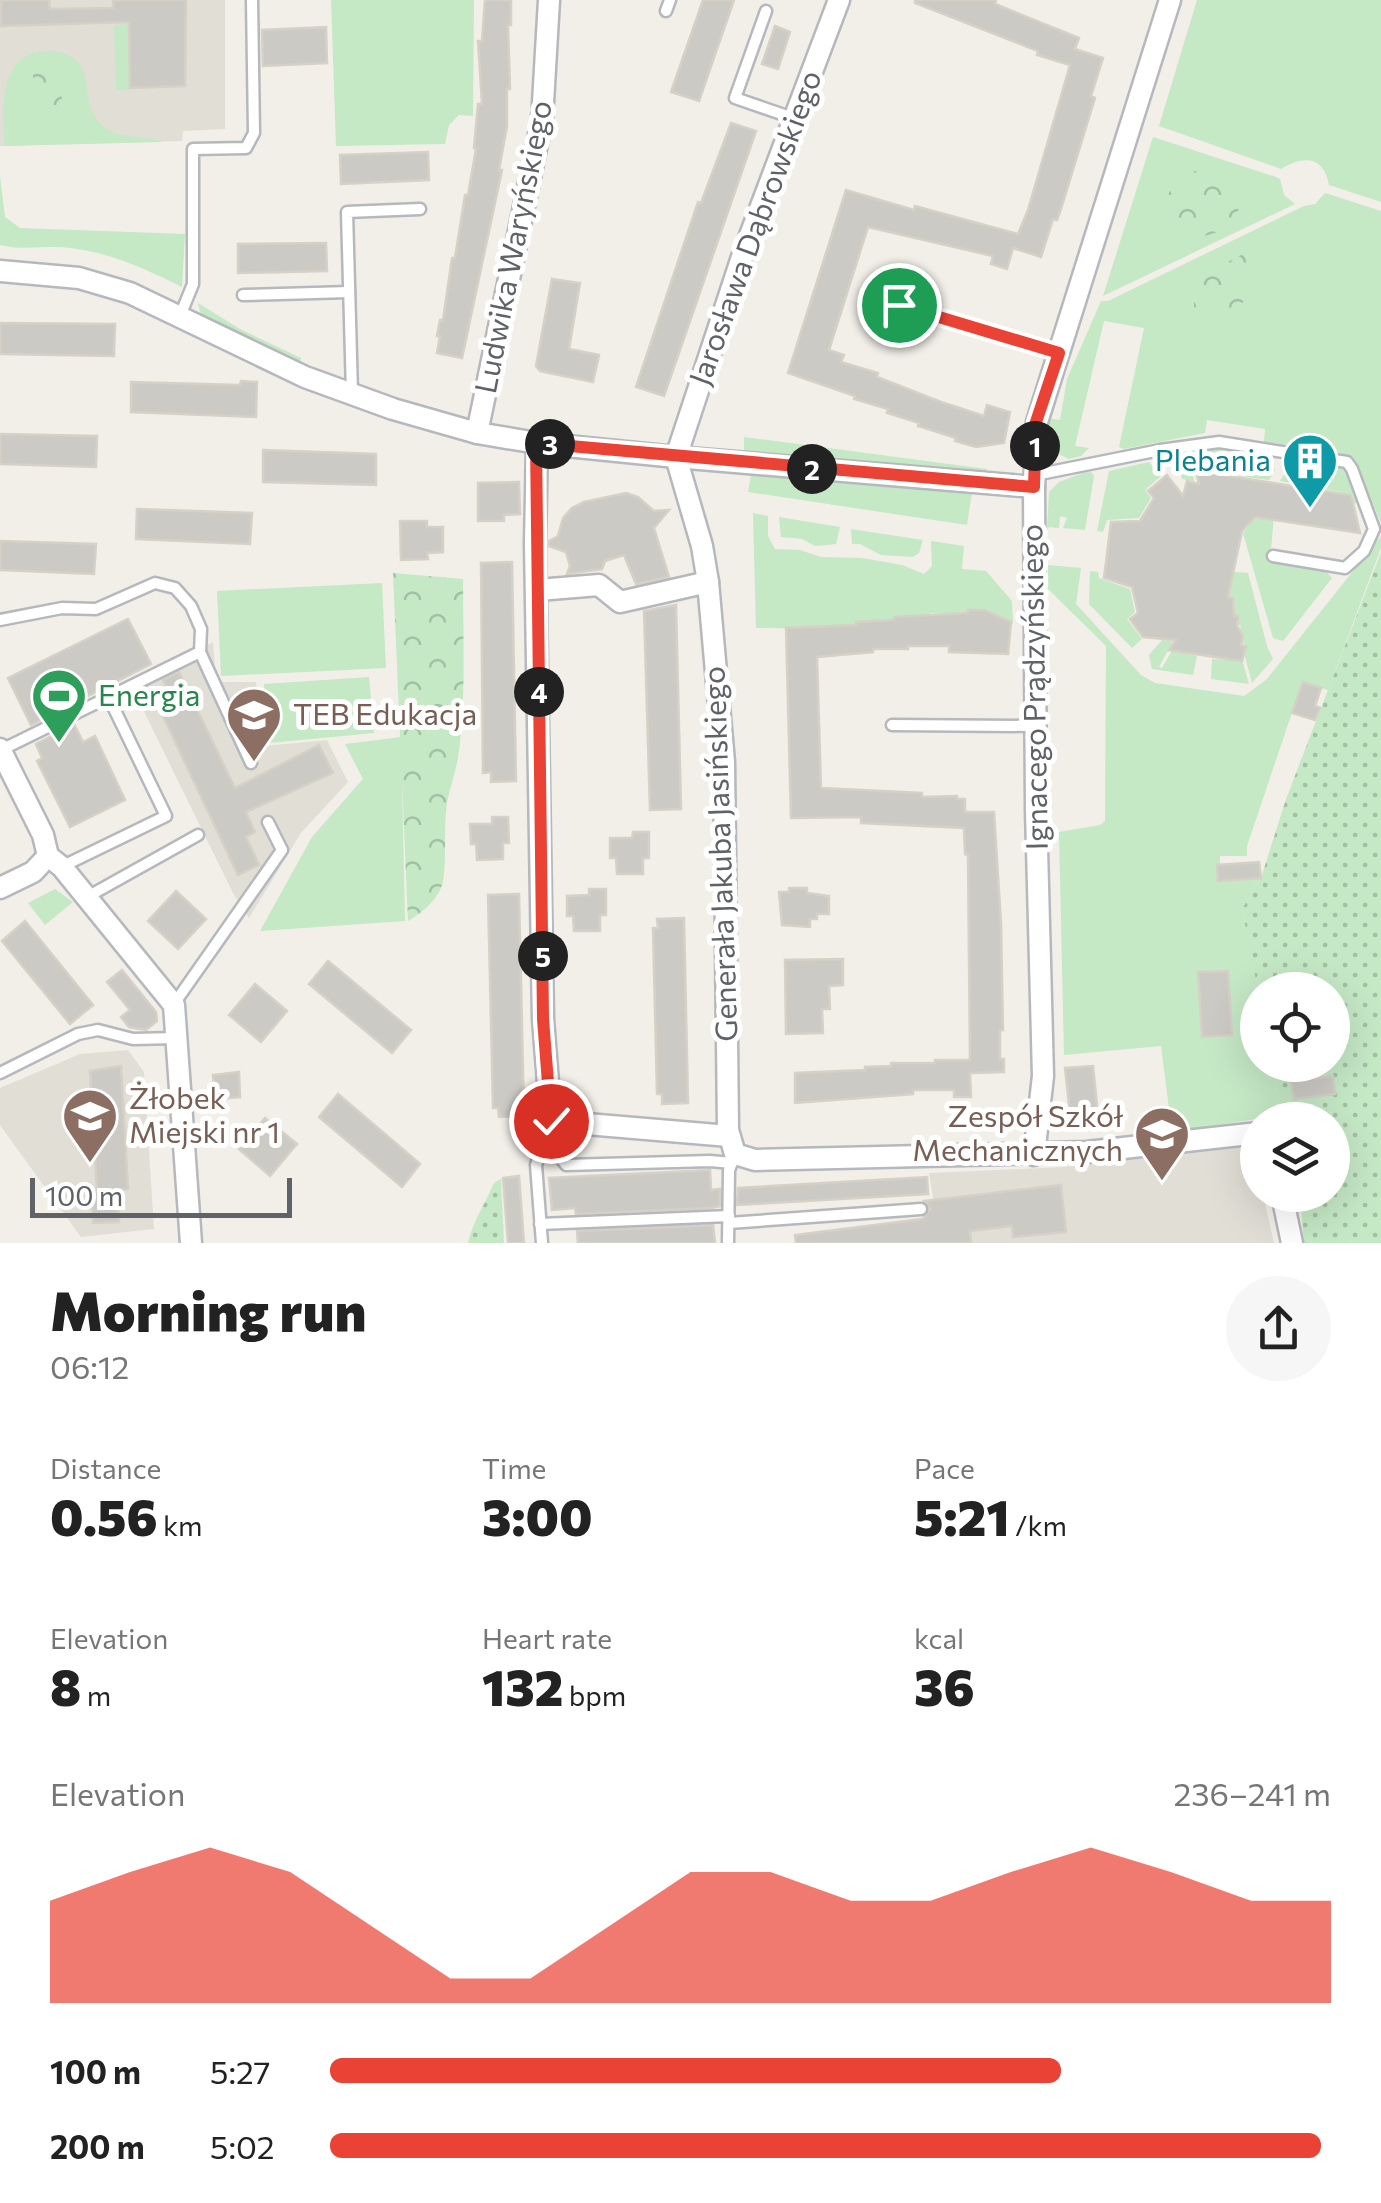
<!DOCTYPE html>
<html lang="en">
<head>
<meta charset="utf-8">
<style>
  body { margin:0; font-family:Commissioner,sans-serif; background:#f6f6f6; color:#222; height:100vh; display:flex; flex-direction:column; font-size:38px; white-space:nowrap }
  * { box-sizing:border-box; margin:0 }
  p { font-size:32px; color:#767676 }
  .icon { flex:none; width:55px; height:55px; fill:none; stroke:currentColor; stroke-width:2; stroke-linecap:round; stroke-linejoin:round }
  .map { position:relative; height:1243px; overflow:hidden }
  .side { display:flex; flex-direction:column; background:#fff; flex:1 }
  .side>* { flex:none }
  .tools { position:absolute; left:1240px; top:972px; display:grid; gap:20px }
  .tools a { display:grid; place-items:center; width:110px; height:110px; border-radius:50%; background:#fff; box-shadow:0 10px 40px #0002; font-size:50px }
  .scale { position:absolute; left:30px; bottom:25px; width:262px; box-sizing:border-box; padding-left:10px; border:5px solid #5f6368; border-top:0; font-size:28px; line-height:35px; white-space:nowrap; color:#5f6368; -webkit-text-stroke:8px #fff; paint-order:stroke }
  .pin { position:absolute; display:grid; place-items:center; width:85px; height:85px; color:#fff; margin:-42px; border:5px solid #fff; border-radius:50%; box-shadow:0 2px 10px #0007 }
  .km { position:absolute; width:50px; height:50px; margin:-25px; border-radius:50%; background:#222; color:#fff; font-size:28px; line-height:50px; text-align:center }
  .round { display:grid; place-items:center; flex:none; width:105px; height:105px; border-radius:52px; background:#f6f6f6 }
  .headline { display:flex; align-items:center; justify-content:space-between; height:170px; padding:0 50px }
  h1 { font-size:55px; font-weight:800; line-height:75px }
  .figures { display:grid; grid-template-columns:repeat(3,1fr); gap:15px; height:170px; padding:10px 50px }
  .figures div { display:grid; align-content:center }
  .figures b { font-size:50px; font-weight:800 }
  .figures small { font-size:28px; font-weight:400 }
  .figures p { font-size:28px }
  .chart { height:280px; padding:20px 50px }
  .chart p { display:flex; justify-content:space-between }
  .chart svg { width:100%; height:180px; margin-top:10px; fill:#ea4335; opacity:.7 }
  ul { padding:0 50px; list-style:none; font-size:32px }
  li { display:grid; grid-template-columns:160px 120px 1fr; align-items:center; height:75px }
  li i { height:25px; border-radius:12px; background:#ea4335 }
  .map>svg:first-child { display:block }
  .education { fill:#e1ded6 }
  .grass { fill:#c5e8c5 }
  .forest { fill:url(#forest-crowns) }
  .garden { fill:url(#garden-dots) }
  .building { fill:#cccac5; stroke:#d6d1c6; stroke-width:2.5 }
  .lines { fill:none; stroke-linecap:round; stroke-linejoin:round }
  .lane-casing { stroke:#b5b8bc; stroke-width:15 }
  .street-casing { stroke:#b5b8bc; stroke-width:25 }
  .lane { stroke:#fff; stroke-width:10 }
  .street { stroke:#fff; stroke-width:20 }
  .route-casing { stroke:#fff; stroke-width:20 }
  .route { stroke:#ea4335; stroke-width:12 }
  .labels { text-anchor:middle; stroke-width:10; stroke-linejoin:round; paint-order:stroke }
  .street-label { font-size:30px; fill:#5f6368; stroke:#fff }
  .culture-label { font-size:30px; fill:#0d838f; stroke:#fff; text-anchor:end }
  .leisure-label { font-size:30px; fill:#27864d; stroke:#fff; text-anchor:start }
  .education-label { font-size:30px; fill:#785e54; stroke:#fff; text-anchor:start }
</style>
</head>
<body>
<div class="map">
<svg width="1381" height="1243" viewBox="0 0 1381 1243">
  <defs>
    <pattern id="forest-crowns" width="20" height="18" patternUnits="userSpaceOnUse" patternTransform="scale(2.5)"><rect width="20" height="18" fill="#c5e8c5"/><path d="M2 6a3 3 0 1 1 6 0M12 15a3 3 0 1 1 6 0" fill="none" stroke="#a3c0a4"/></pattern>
    <pattern id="garden-dots" width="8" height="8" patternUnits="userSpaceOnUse" patternTransform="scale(2.5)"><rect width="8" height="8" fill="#c5e8c5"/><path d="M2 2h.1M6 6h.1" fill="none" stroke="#a3c0a4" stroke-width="1.8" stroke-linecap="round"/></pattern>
  </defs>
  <rect width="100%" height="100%" fill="#f1efe8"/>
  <g class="education">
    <path d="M0 0H225V129L183 131 182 141 0 146Z"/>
    <path d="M213 642 216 682H256L264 746 327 740 348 782 301 833 249 918 233 893 130 683Z"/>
    <path d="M128 1050 144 1072 154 1229 81 1237 0 1125V1088L80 1054Z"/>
    <path d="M1251 1144 1257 1170 1258 1195H1263L1274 1243H941L929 1173 1064 1167Z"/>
  </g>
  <g class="grass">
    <path d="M331 0H474L473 116 459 115 449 125 445 144 336 146Z"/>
    <path d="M1197 0H1381V202L1329 185C1324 156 1304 155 1281 169L1159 126Z"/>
    <path d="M129 24 130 89 116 90 114 25Z"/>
    <path d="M49 51C105 55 73 101 104 127 122 141 147 134 163 142L5 146C1 104 0 51 49 51Z"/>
    <path d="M1153 137 1276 177 1280 179 1284 195 1295 204 1103 296Z"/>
    <path d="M0 176 5 217 20 228 185 234 182 287C146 269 111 253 71 248 47 245 23 251 0 245Z"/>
    <path d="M1325 193 1381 211V523L1354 459 1334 451 1264 442 1265 429 1207 420 1205 433 1124 449 1119 447 1144 328 1104 321 1075 446 1089 448 1081 456 1069 459 1044 447 1047 418 1060 420 1067 379 1101 301H1108L1304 206 1315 204Z"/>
    <path d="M198 303 240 329 301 358 300 363 205 317 200 312Z"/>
    <path d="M744 437 987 469V473L744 452Z"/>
    <path d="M1205 448H1220L1224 452 1220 473 1206 472 1200 475 1194 453 1188 454 1194 481 1182 479 1175 455Z"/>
    <path d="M1248 451C1265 454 1270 454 1275 470L1269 480 1239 476 1243 455Z"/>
    <path d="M1294 459 1344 467 1359 502 1354 504 1352 494 1280 481Z"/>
    <path d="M1149 462 1161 476 1145 490 1151 498 1139 518 1107 520 1103 532 1097 531 1109 471Z"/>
    <path d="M1083 473 1091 472 1094 476 1085 530 1063 528 1067 518 1060 516 1059 528 1049 527 1047 531 1049 492 1059 482Z"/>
    <path d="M751 474 972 492 967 525 748 492Z"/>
    <path d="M753 513 768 516V536L775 549 800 550 821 557 862 558 902 565 924 574 932 566 931 541 964 546 962 569 986 571 1012 601 1013 624 983 610H969L968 617 955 613H930V619L856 629 756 628Z"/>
    <path d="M1265 513 1274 515 1270 562 1325 570 1332 578 1283 641 1273 638 1243 533 1250 524 1248 517 1262 519Z"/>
    <path d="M779 517 840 527 836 544 815 546 802 539 781 537Z"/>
    <path d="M851 529 923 540 919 553 913 557 881 555 860 544H852Z"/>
    <path d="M1381 536V548L1328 690 1302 683 1247 846V856H1220L1219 881 1261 878 1242 909 1259 990 1258 1065H1272L1281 1115 1172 1132 1161 1046 1064 1055 1059 832 1100 825 1105 821 1106 646 1048 589V565L1081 568 1076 604 1141 675 1155 683 1244 696 1266 680Z"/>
    <path d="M1090 571 1098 572 1099 578 1130 589 1135 612 1127 619 1142 639 1132 648 1089 604Z"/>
    <path d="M1235 572 1248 573 1267 646 1273 659 1252 683 1244 653 1247 645 1243 643 1244 635 1239 634 1241 626 1237 625 1239 616 1235 615 1234 597 1230 596 1226 581Z"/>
    <path d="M382 583 386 668 221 676 217 591Z"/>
    <path d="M1162 640 1173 641 1159 667 1162 668 1177 642H1182L1184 653 1197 656 1193 675 1152 669 1149 655Z"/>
    <path d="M1235 651 1240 652 1249 684 1211 679 1212 659 1229 660Z"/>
    <path d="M369 677 374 733 270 743 264 684Z"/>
    <path d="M401 737 405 921 260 931 312 837 363 779 345 744Z"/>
    <path d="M55 889 73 902 45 925 28 903Z"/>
  </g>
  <g class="forest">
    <path d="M33 69H61L62 108H33Z"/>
    <path d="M1198 170C1217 171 1234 179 1243 197 1236 218 1231 229 1208 235 1152 251 1152 182 1198 170Z"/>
    <path d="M1246 253 1251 256C1257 297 1239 324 1194 310V302L1206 295 1200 280C1204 275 1239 255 1246 253Z"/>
    <path d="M393 573 463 579C463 636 466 693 459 751 457 769 450 786 447 803 443 829 447 856 443 881 440 898 422 913 408 921Z"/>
  </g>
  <g class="garden">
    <path d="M1381 552V1243H1304L1300 1195H1332V1120H1285L1281 1115 1272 1065H1332V990H1258L1242 909 1261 878 1286 799Z"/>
    <path d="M501 1179 504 1243H468C473 1221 485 1204 494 1183Z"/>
  </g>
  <g class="building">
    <path d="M1 0H49L50 9 113 8V0H186L185 86 130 88 129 22 1 26Z"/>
    <path d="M485 0H511V25H508L510 89H507V126L499 170H502L462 358 437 353 440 336H437L440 320H443L452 258H455L465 195H468L476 149 474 148 478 104H482L478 41H482Z"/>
    <path d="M703 0H734L699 101 671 92Z"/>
    <path d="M915 0H996L995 4 1079 38 1075 49 1103 58 1091 96 1095 98 1060 212 1057 220 1053 219 1041 257 1013 248 1007 269 991 264 993 256 868 227 829 350 844 355 841 362 878 373 877 377 941 402 984 416 987 405 1010 412 1004 443 976 447 955 441 956 438 918 426 919 423 887 413 888 409 854 399 855 396 788 373 846 190 914 210 915 206 1018 234 1028 210 1070 65 1037 55 1038 51 915 3Z"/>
    <path d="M775 26 790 32 778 69 762 64Z"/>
    <path d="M326 27 327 63 263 66 262 30Z"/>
    <path d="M731 123 756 131 664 396 636 387 698 202 701 203Z"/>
    <path d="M428 152 429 180 341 184 340 155Z"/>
    <path d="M326 243 327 271 238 273V244Z"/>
    <path d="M552 279 580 283 569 349 599 355 593 382 540 371 536 366Z"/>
    <path d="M0 323 115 324 114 356 0 354Z"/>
    <path d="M241 381 257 382 256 417 131 412V382L240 385Z"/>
    <path d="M0 434 97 436 96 467 0 464Z"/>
    <path d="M263 450 376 454V485L263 482Z"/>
    <path d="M1196 471 1351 495 1360 533 1255 517 1242 531 1228 597 1233 598 1234 616H1238L1237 626 1243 636 1241 645 1246 646 1242 661 1169 650 1176 640 1143 637 1130 619 1138 613 1132 587 1104 578 1111 522 1140 521 1154 498 1148 491 1167 475 1183 496 1187 481 1199 484Z"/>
    <path d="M519 482 520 514 504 515V521H478V483Z"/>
    <path d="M626 493 638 497 654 511 669 510 654 528 669 577 636 584 624 555 605 561 602 569 567 574 570 566 566 552 549 546V541L558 536 563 518 572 508 584 502Z"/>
    <path d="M137 509 252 513 250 544 136 539Z"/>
    <path d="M400 521H427V527H443V552L427 553 428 559 401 560Z"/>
    <path d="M0 541 96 544 94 574 0 570Z"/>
    <path d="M512 562 516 781 491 782V772L483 773 481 563Z"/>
    <path d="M676 605 681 809 650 810 644 611Z"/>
    <path d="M968 610H984L1011 622 1008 654 949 652V646H908V649H873V652L817 657 821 788 922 793V797L957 796V799H965V812H994L1001 923 1003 1030H1000V1059H1004V1072L970 1073 971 1097H954V1090H913V1094L795 1103V1073L865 1070V1067L891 1066V1063H935V1060H970L968 855 965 854 964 828 861 823V817L791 818 786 628 856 625V622L894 620V617L968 613Z"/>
    <path d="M128 619 151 664 31 725 8 678Z"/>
    <path d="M179 672 235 788 319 745 333 773 246 812 255 832 246 837 259 865 238 875 154 697 168 690 163 680Z"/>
    <path d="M1303 682 1321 688 1315 706 1320 708 1315 720 1292 713Z"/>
    <path d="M74 724 83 742 95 736 125 800 70 827 37 761 42 758 36 744Z"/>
    <path d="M492 817H508L509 843H503V859L477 860 476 844H471L470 824H492Z"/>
    <path d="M633 832H649V858H643V874H617L616 858H610V838H632Z"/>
    <path d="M1259 862 1261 878 1218 881 1217 865Z"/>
    <path d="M789 888H807V893L829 896V914H817V919H810V927L782 925 779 892H789Z"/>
    <path d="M589 889H606V915H600V931H574L573 916H567V896L589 895Z"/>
    <path d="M176 891 206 919 178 949 148 921Z"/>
    <path d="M519 894 524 1116 499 1117 498 1108H493L488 895Z"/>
    <path d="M684 918 688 1103 662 1104V1094H657L653 928H658L657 919Z"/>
    <path d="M25 921 93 1005 70 1024 2 941Z"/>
    <path d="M843 959V985L829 986 830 1009H822L823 1033 786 1034 785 960Z"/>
    <path d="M328 961 411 1030 392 1053 309 984Z"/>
    <path d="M122 970 156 1012 157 1021 146 1030 129 1027 121 1017 130 1010 107 982Z"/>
    <path d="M1228 971 1232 1035 1202 1037 1198 972Z"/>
    <path d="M255 984 287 1011 261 1042 229 1015Z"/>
    <path d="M121 1066 128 1189 117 1190 119 1222 93 1223 91 1192 97 1191 90 1071Z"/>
    <path d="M1093 1066 1098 1115 1091 1116 1092 1121 1071 1123 1065 1068Z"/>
    <path d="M239 1072 240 1097 218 1099V1090H214L213 1075Z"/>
    <path d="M1333 1076 1335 1094 1294 1099 1291 1081Z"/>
    <path d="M338 1094 420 1164 402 1187 319 1117Z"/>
    <path d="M265 1118 297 1144 270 1176 239 1149Z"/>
    <path d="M710 1170 711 1190 720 1189V1206L711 1208 576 1214 575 1208 552 1210 549 1178Z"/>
    <path d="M519 1176 524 1243H508L503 1178Z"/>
    <path d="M927 1177 928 1194 737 1205 738 1188Z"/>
    <path d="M1061 1185 1066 1232 1013 1237 1012 1226 970 1231 971 1243H796L795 1235 922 1219 930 1209 924 1201Z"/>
    <path d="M713 1225 715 1243H578L577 1231Z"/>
  </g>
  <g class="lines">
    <g class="lane-casing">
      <g id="lane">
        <path d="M666 11 670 0"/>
        <path d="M766 11 735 98 793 118"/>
        <path d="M243 295 349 292"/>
        <path d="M899 305 1058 353"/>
        <path d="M180 316 193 284V149L246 148 254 133 252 0"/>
        <path d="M352 393 347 212 420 209"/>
        <path d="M1035 475 1160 450 1219 442 1347 462 1352 469 1374 529 1364 551 1345 568 1273 556"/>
        <path d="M0 620 62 608 96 609 155 583 175 588 191 606 201 629 200 652 1 750"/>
        <path d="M200 652 251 763"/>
        <path d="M892 725 1035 726"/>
        <path d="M63 866 166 816 108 696"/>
        <path d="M87 897 198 835"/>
        <path d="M174 1004 282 850 268 822"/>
        <path d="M0 1073 78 1034 98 1030 133 1039 176 1038"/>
        <path d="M545 1138 566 1165 710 1161 732 1163"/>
        <path d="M1286 1208 1311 1201 1315 1195"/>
        <path d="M729 1223 921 1209"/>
        <path d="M540 1224 729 1216"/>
        <path d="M542 1243 536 1165 546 1136"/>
        <path d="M728 1243 729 1170 733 1160"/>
      </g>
    </g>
    <g class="street-casing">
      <g id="street">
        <path d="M839 0 743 254 676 457 702 546 708 582 724 762 728 1130 735 1154 755 1160 1087 1152 1258 1133"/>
        <path d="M0 271 79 278 130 293 305 377 393 409 477 433 537 443 676 457 1034 487"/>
        <path d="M477 433 542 120 549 0"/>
        <path d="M537 443 535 543 543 1019 551 1121 729 1136"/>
        <path d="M538 590 599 585 620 602 708 582"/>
        <path d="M0 749 43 835 48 856 62 867 174 1005 191 1243"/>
        <path d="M0 888 33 872 48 856"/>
        <path d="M1034 1155 1043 1076 1036 810 1034 487 1037 422 1170 0"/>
        <path d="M1282 1195 1292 1243"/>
      </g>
    </g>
    <use href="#lane" class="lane"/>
    <use href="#street" class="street"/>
  </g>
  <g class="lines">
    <g class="route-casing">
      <path id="route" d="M551 1121 543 1019 536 443 1034 487 1036 422 1059 353 899 305"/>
    </g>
    <use href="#route" class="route"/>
  </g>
  <defs>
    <g id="building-pin" transform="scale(2.875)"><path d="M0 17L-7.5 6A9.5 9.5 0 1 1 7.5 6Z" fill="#0f9aa8" stroke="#fff"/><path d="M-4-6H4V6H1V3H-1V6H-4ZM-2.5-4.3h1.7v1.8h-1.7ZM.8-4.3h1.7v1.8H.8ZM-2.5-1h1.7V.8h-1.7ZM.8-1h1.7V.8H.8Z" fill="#fff"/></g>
    <g id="stadium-pin" transform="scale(2.875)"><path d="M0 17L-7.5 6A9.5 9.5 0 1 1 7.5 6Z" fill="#2e9e5b" stroke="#fff"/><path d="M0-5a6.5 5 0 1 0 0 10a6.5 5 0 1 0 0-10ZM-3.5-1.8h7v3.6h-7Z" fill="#fff"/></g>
    <g id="university-pin" transform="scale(2.875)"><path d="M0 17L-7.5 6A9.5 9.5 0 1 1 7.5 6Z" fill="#8d6e63" stroke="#fff"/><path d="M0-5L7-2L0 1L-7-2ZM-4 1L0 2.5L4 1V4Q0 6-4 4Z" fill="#fff"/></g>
    <g id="school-pin" transform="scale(2.875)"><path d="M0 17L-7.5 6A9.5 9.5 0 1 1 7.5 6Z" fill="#8d6e63" stroke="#fff"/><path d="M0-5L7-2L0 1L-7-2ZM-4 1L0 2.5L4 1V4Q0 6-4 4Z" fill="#fff"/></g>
  </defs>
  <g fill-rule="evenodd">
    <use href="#building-pin" x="1310" y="461"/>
    <use href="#stadium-pin" x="59" y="696"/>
    <use href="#university-pin" x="254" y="715"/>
    <use href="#school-pin" x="90" y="1116"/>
    <use href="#university-pin" x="1162" y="1134"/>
  </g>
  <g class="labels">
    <g class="street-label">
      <text transform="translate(756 228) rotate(-70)" y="10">Jarosława Dąbrowskiego</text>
      <text transform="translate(514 247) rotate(-79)" y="10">Ludwika Waryńskiego</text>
      <text transform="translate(1035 687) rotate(-91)" y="10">Ignacego Prądzyńskiego</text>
      <text transform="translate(721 854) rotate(-92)" y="10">Generała Jakuba Jasińskiego</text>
    </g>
    <g class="culture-label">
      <text x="1271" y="471">Plebania</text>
    </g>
    <g class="leisure-label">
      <text x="98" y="706">Energia</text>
    </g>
    <g class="education-label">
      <text x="293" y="725">TEB Edukacja</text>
      <text x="129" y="1109">Żłobek<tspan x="129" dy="34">Miejski nr 1</tspan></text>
      <text x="1123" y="1127" text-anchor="end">Zespół Szkół<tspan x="1123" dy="34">Mechanicznych</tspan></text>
    </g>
  </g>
</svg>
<div class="tools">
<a><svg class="icon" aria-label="locate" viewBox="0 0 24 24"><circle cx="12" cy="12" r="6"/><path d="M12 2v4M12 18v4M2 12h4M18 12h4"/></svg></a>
<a><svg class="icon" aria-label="layers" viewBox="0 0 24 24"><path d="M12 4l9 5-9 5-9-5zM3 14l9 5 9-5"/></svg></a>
</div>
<div class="scale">100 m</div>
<div class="pin" style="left:899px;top:305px;background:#1e9e55"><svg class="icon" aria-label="arrive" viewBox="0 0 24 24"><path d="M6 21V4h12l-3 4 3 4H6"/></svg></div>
<div class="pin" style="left:551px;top:1121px;background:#d93025"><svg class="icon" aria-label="check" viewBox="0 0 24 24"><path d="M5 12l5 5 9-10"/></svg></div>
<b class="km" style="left:1035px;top:446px">1</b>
<b class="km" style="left:812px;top:469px">2</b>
<b class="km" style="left:550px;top:444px">3</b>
<b class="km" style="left:539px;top:692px">4</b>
<b class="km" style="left:543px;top:956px">5</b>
</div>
<section class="side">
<div class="headline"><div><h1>Morning run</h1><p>06:12</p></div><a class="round"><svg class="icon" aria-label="share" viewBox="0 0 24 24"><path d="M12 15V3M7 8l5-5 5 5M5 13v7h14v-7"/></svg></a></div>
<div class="figures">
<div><p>Distance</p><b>0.56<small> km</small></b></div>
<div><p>Time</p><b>3:00</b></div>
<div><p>Pace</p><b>5:21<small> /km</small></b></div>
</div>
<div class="figures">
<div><p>Elevation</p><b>8<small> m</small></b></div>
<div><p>Heart rate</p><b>132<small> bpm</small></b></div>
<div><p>kcal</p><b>36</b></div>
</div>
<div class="chart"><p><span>Elevation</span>236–241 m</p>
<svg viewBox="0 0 160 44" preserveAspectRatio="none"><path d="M0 44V19L10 12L20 6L30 12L40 25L50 38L60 38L70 25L80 12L90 12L100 19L110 19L120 12L130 6L140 12L150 19L160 19V44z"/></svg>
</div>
<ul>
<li><b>100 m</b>5:27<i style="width:73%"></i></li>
<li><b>200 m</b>5:02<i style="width:99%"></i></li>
</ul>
</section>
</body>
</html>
